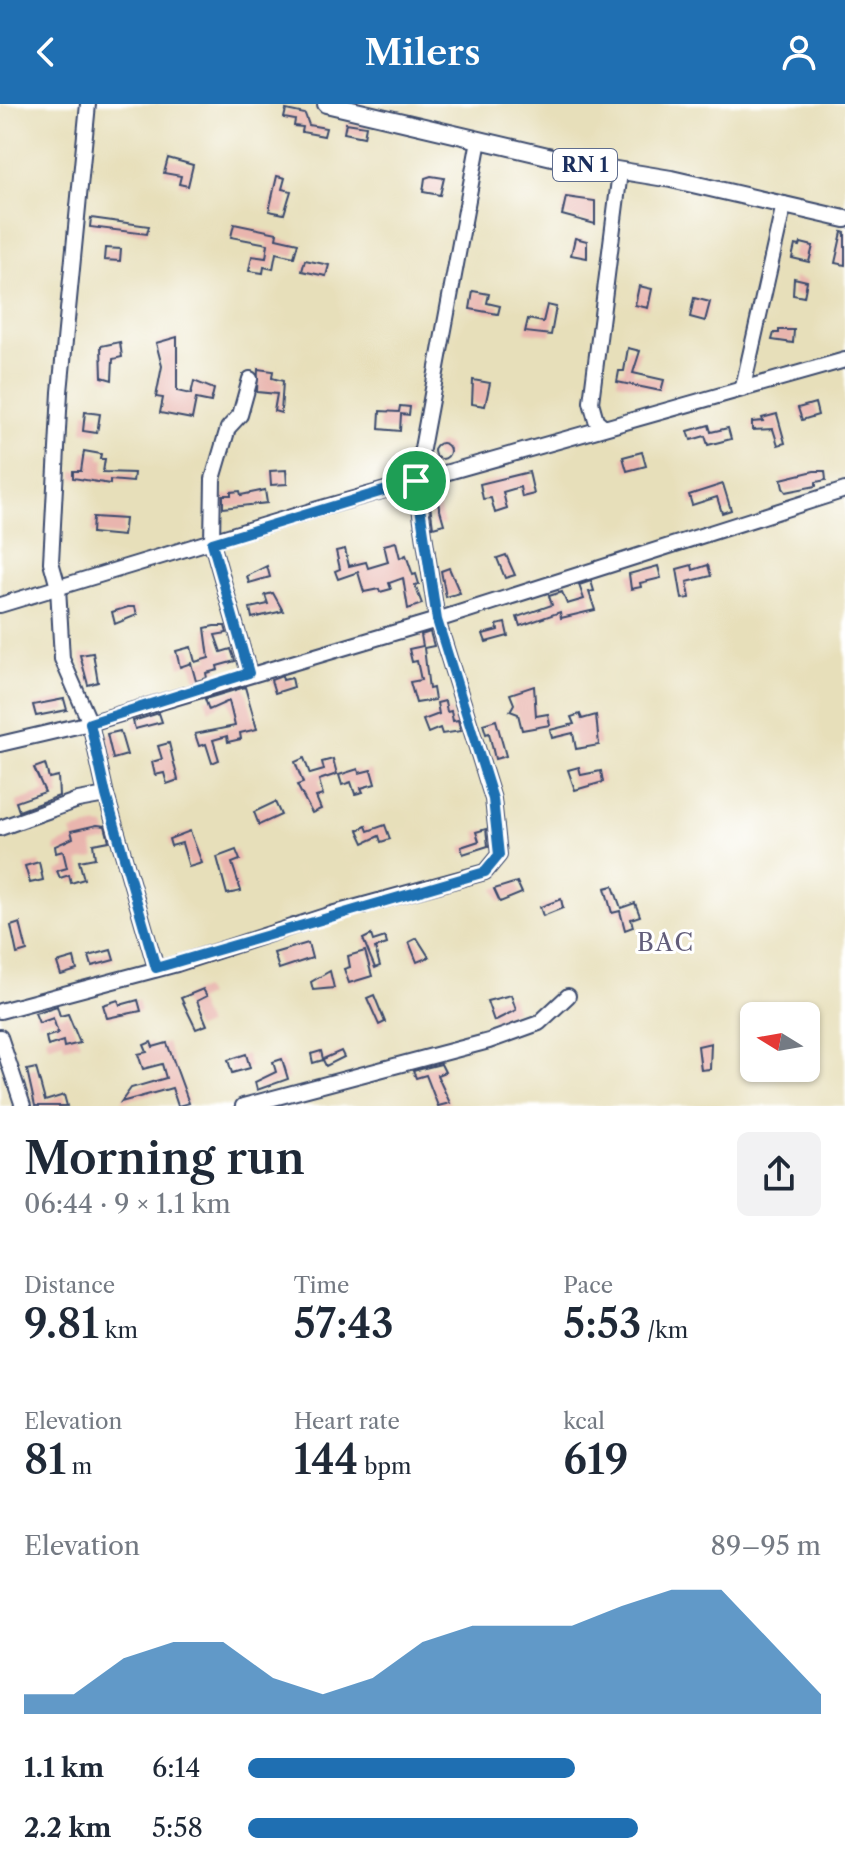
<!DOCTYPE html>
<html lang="en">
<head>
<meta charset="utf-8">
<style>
  body { margin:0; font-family:"Libre Caslon Text",serif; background:#f2f2f3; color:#1f2937; height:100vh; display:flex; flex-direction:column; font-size:30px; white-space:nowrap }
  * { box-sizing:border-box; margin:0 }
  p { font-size:26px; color:#747a83 }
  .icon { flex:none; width:44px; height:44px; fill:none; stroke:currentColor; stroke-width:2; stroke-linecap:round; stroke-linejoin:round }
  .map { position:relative; height:1002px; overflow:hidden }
  .sheet { display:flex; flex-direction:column; background:#fff; flex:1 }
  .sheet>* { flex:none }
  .needle { width:52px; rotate:281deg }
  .fabs { position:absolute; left:740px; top:898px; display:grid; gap:16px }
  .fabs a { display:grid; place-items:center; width:80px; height:80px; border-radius:12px; background:#fff; box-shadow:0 2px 6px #0004; font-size:40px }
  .pin { position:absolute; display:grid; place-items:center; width:68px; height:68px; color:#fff; margin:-34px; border:4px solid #fff; border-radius:50%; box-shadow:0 2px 8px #0007 }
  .round { display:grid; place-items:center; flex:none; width:84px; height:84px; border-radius:12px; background:#f2f2f3 }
  .head { display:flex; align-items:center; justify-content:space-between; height:136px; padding:0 24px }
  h1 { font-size:44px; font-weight:600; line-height:60px }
  .stats { display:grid; grid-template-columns:repeat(3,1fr); gap:12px; height:136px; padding:8px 24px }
  .stats div { display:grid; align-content:center }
  .stats b { font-size:40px; font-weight:600 }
  .stats small { font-size:22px; font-weight:400 }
  .stats p { font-size:22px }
  .chart { height:224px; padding:16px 24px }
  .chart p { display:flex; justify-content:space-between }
  .chart svg { width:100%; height:144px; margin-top:8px; fill:#1f6fb2; opacity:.7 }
  ul { padding:0 24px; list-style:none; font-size:26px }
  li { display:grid; grid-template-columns:128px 96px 1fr; align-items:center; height:60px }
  li i { height:20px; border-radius:10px; background:#1f6fb2 }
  header { display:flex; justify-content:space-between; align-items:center; height:104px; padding:0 24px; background:#1f6fb2; color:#fff; font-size:36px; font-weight:600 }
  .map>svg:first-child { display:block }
  .building { fill:#e9b5ae }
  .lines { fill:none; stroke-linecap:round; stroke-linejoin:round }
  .minor-casing { stroke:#3a496c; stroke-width:18 }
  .major-casing { stroke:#3a496c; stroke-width:20 }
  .minor { stroke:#fff; stroke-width:14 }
  .major { stroke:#fff; stroke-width:16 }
  .route-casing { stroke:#fff; stroke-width:16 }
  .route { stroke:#1f6fb2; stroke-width:10 }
  .labels { text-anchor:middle; stroke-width:6; stroke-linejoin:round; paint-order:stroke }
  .shield { fill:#fff; stroke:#5f6d8e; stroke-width:2 }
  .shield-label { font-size:20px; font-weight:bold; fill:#1b2f5e }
  .neighbourhood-label { font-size:24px; letter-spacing:2px; fill:#635e7a; stroke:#fff }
</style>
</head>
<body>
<header><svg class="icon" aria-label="back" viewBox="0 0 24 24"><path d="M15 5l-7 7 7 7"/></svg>Milers<svg class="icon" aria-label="person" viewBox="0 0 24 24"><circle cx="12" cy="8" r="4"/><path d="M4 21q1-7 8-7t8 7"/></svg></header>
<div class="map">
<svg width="845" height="1002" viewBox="0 0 845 1002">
  <rect width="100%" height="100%" fill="#fff"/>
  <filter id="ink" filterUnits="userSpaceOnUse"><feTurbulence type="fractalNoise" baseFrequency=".0125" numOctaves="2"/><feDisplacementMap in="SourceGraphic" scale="16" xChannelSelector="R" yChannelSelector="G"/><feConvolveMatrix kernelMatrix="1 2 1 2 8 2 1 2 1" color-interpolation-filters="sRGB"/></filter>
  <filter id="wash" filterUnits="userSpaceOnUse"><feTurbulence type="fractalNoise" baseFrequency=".006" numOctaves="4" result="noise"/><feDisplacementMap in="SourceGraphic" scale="32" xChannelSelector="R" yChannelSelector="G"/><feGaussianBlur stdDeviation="1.8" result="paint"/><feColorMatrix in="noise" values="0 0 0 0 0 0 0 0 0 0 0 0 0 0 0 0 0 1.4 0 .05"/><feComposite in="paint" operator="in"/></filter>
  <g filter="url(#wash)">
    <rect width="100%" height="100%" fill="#e7dfba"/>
    <g id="blocks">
      <g class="building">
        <path d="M286 6 305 10 309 21 326 24 324 32 302 28 303 23 294 22 295 16 284 14Z"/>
        <path d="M346 19 366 22 364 33 344 29Z"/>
        <path d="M168 54 193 61 188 82 179 80 181 72 164 69Z"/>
        <path d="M277 72 285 74 282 85 291 87 284 110 269 107Z"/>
        <path d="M431 72 444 74 440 91 423 88 425 74Z"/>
        <path d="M566 93 595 97V120L562 111Z"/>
        <path d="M91 114 149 122 147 130 90 123Z"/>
        <path d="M234 120 277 129 276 134 298 139 294 153 276 149 273 165 264 163 263 169 249 167 252 152 266 154 268 140 231 133Z"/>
        <path d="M842 128 845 129V161L835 159Z"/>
        <path d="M575 134 587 137V154L571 151Z"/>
        <path d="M801 139 813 142 809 158 792 154 795 141 800 142Z"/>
        <path d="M105 144 121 145 120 157 104 156Z"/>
        <path d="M305 156 329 161 326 172 302 167Z"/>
        <path d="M794 174 807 177 804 193 793 191Z"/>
        <path d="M639 182 652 185 648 204 635 201Z"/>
        <path d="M473 187 489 190 487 199 500 202 498 210 470 205Z"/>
        <path d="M694 194 710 198 705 217 690 213Z"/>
        <path d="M547 201 556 203 551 231 525 228 528 215 543 218Z"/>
        <path d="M779 226H794L793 239 772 236 774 229H779Z"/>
        <path d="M177 233V287L191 290 194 277 214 285 211 298 196 295 192 315 160 309 163 294 156 293 162 262 156 239Z"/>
        <path d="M120 238 122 253 113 255 112 276 102 273 101 242Z"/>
        <path d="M628 244 640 247 633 269 664 276 661 287 617 278 619 267H624Z"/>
        <path d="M258 265 273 267 272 274 283 277 281 309 274 307 277 290 257 288Z"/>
        <path d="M473 276 490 279 485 302 472 300Z"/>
        <path d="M815 299 818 311 802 316 798 304Z"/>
        <path d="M400 302 410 303 409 311 401 310 400 327 379 325 380 307 399 308Z"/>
        <path d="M85 308 100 310 97 329 83 327Z"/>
        <path d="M777 310 785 339 778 341 773 325 752 326V318L763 317 762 314Z"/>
        <path d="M709 321 711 328 728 324 731 335 708 341 705 332 691 336 688 327Z"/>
        <circle cx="442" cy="347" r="8"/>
        <path d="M84 347 101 350 100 355H105L103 368 134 369 133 378 110 376V380L73 374V367H81Z"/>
        <path d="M642 348 646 362 627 367 623 353Z"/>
        <path d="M286 366 287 380 271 381 270 367Z"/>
        <path d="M814 367H825L826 376 816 378V382L786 388 783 384 781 375Z"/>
        <path d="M529 368 534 390 522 393 520 383 503 388 507 405 495 409 491 394 483 395 480 380Z"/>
        <path d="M723 380 731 406 722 409 717 393 692 401 689 391Z"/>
        <path d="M265 386 267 399 223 404V391H231V388L240 387 241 391Z"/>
        <path d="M438 399 444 420 433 423 430 401Z"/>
        <path d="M93 413 125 415 123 432 92 429Z"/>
        <path d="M396 438 400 454 406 451 413 471 416 470 419 480 415 481 422 500 408 505 403 474 389 479 391 485 380 488 379 485 364 488 358 468 338 475 335 467 340 465 336 447 345 445 349 462 366 458 368 464 388 458 384 441Z"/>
        <path d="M506 451 515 471 505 474 497 454Z"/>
        <path d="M692 461 693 466 708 461 711 472 687 478 690 494 682 495 677 465Z"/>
        <path d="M267 462 270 473 249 479 247 472Z"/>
        <path d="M658 462 661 474 640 479 641 483 631 485 629 470Z"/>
        <path d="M449 464 460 489 446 493 441 467Z"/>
        <path d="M591 477 594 487 589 488 595 506 561 514 560 508 520 522 517 513 552 501 549 492 562 488 567 500 584 495 579 481Z"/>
        <path d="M273 489 283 507 252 514 250 504 268 500 265 491Z"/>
        <path d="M128 503H135L137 511 115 520 112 508Z"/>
        <path d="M505 519 508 532 486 538 483 530 498 526 497 521Z"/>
        <path d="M214 522H225L227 529 215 531 221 548 231 545 235 557 217 562 218 566 206 569 207 574 196 577 191 559 180 563 176 547 191 543 195 558 209 554 205 524Z"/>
        <path d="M430 528 434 542 424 544 429 585 433 584 435 596 416 599 410 578 421 576 417 557 412 558 409 545 423 542 421 531Z"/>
        <path d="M93 549 98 578 88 581 80 551Z"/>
        <path d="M282 572 283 576 292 574 294 583 275 589 271 576Z"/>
        <path d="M534 582 536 612 548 610 550 621 522 626 518 610 510 607 514 600 510 590Z"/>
        <path d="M245 583 257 625 240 629 241 635 228 638 227 632 213 636 219 656 212 659 206 640 199 642 195 630 235 622 229 597 209 606 205 595Z"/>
        <path d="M64 595 67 606 36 612 33 601Z"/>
        <path d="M445 597 447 608 451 607 453 617 458 616 461 627 442 630 440 624 428 629 423 616 439 610 437 599Z"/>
        <path d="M159 609 162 618 135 625 133 617Z"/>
        <path d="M580 610 582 615 596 611 599 641 576 645 573 629 552 634 550 626 574 620 571 613Z"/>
        <path d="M496 616 506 652 495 655 489 629 486 630 483 620Z"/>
        <path d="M120 627 127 651 113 655 107 630Z"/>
        <path d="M169 639 178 676 167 680 164 669 155 671 152 658 162 655 158 642Z"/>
        <path d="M304 654 310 670 324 666 322 658 333 655 337 670 319 676 323 691 316 693 321 705 312 709 297 681 303 679 295 658Z"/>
        <path d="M45 660 49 674 58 672 59 692 19 707 16 698 45 688 34 664Z"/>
        <path d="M579 663 581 671 601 667 603 678 575 686 568 666Z"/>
        <path d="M358 665 359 669 371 666 375 680 361 684 363 688 355 690 351 678 342 681 339 671Z"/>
        <path d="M275 698 281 711 259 721 254 708Z"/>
        <path d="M97 721 105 722 109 737 93 740 95 754 79 757 84 775 71 779 69 771 60 774 57 767 67 764 63 747 56 749 55 742 73 734 71 727Z"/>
        <path d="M385 721 390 735 381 738 379 732 364 739 358 726 366 722 368 727Z"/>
        <path d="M486 725 488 742 463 750 461 743 479 737 476 728Z"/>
        <path d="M190 727 202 759 189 763 182 739 171 742 169 735Z"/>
        <path d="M236 746 240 756 232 759 241 787 227 790 217 753Z"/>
        <path d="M39 758 43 776 30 779 25 762Z"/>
        <path d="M517 778 522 789 500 798 494 785Z"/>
        <path d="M613 782 621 804 635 799 640 812 631 815 633 823 625 826 620 807 612 809 605 784Z"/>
        <path d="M561 795 563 804 543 812 540 803Z"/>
        <path d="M20 819 27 847 17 850 11 822Z"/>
        <path d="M371 831 373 837 385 833 387 840 375 844 380 862 375 864 363 835Z"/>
        <path d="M417 834 429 853 417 858 409 838Z"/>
        <path d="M308 839 312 854 279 865 274 849Z"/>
        <path d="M111 846 114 856 92 862 89 852Z"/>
        <path d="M365 847 372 872 349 879 344 865 350 863 348 852Z"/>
        <path d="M74 854 77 866 61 871 57 859Z"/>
        <path d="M330 867 334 884 313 886 311 878Z"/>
        <path d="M203 885 207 892 197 897 207 921 196 925 181 894Z"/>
        <path d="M374 891 385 918 379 921 367 894Z"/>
        <path d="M511 891 516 906 494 917 487 897Z"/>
        <path d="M118 896 120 901 138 896 141 907 107 914 103 901Z"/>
        <path d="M57 902 60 912 68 910 80 939 64 943 63 937 48 942 46 933 58 929 53 914 39 919 35 909Z"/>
        <path d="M151 938 153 943 167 939 189 999 178 1002 172 984 121 998 131 984 166 974 162 960 143 965 138 950 147 948 144 941Z"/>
        <path d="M711 939 710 965 701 966 698 942Z"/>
        <path d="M321 947 323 955 341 947 344 953 326 962 323 956 313 959 311 950Z"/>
        <path d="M246 950 250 964 232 969 228 956Z"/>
        <path d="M282 955 288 975 257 986 255 978 276 968 273 958Z"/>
        <path d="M441 960 445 968 437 971 450 999 438 1002 426 971 416 974 413 967Z"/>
        <path d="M36 964 45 997 64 991 67 1002H35L27 966Z"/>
      </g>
    </g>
  </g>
  <g filter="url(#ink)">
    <use href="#blocks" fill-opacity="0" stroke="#3a496c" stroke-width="2"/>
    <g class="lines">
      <g class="minor-casing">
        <g id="minor">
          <path d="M88 0 60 288 51 458 58 483 62 555 90 619 106 691 156 864"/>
          <path d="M743 283 784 100"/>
          <path d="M603 322 596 316 591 298 620 68"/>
          <path d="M0 501 314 406 845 256"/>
          <path d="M249 569 212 439 213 375 228 324 240 311 250 275"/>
          <path d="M0 640 90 619 437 516 845 386"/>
          <path d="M0 724 78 696 106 691"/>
          <path d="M0 907 177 860 331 810 485 768 499 751 493 695 437 516 416 377 479 36"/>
          <path d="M0 933 23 1002"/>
          <path d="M243 1002 489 937 539 919 568 892"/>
        </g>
      </g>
      <g class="major-casing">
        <path id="major" d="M326 0 586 61 671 75 845 115"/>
      </g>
      <use href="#minor" class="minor"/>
      <use href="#major" class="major"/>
    </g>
  </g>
  <g class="lines" filter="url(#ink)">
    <g class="route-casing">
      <path id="route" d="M416 377 437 516 493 695 499 751 485 768 156 864 106 691 90 619 249 569 212 439Z"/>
    </g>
    <use href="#route" class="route"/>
  </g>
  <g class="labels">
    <rect class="shield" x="553" y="45" width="64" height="32" rx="6"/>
    <g class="shield-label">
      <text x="585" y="68">RN 1</text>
    </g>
    <g class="neighbourhood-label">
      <text x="666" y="847">BAC</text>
    </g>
  </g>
</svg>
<div class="fabs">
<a><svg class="needle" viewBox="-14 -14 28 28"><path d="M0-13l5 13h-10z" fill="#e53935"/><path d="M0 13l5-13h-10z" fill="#747a83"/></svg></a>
</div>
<div class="pin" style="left:416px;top:377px;background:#1e9e55"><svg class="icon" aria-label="arrive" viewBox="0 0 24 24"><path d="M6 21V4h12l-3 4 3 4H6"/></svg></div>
</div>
<section class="sheet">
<div class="head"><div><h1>Morning run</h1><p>06:44 · 9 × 1.1 km</p></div><a class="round"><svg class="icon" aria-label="share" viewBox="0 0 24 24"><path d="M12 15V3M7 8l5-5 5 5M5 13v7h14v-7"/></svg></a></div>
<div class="stats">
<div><p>Distance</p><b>9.81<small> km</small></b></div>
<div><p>Time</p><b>57:43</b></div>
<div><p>Pace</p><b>5:53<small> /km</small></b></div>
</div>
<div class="stats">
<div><p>Elevation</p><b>81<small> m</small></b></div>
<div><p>Heart rate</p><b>144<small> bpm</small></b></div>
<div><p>kcal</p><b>619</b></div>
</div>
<div class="chart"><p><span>Elevation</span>89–95 m</p>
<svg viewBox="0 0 160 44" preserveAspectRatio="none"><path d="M0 44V38L10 38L20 27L30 22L40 22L50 33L60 38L70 33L80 22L90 17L100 17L110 17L120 11L130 6L140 6L150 22L160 38V44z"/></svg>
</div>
<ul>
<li><b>1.1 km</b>6:14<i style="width:57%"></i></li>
<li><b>2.2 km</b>5:58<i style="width:68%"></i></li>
</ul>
</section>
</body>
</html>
